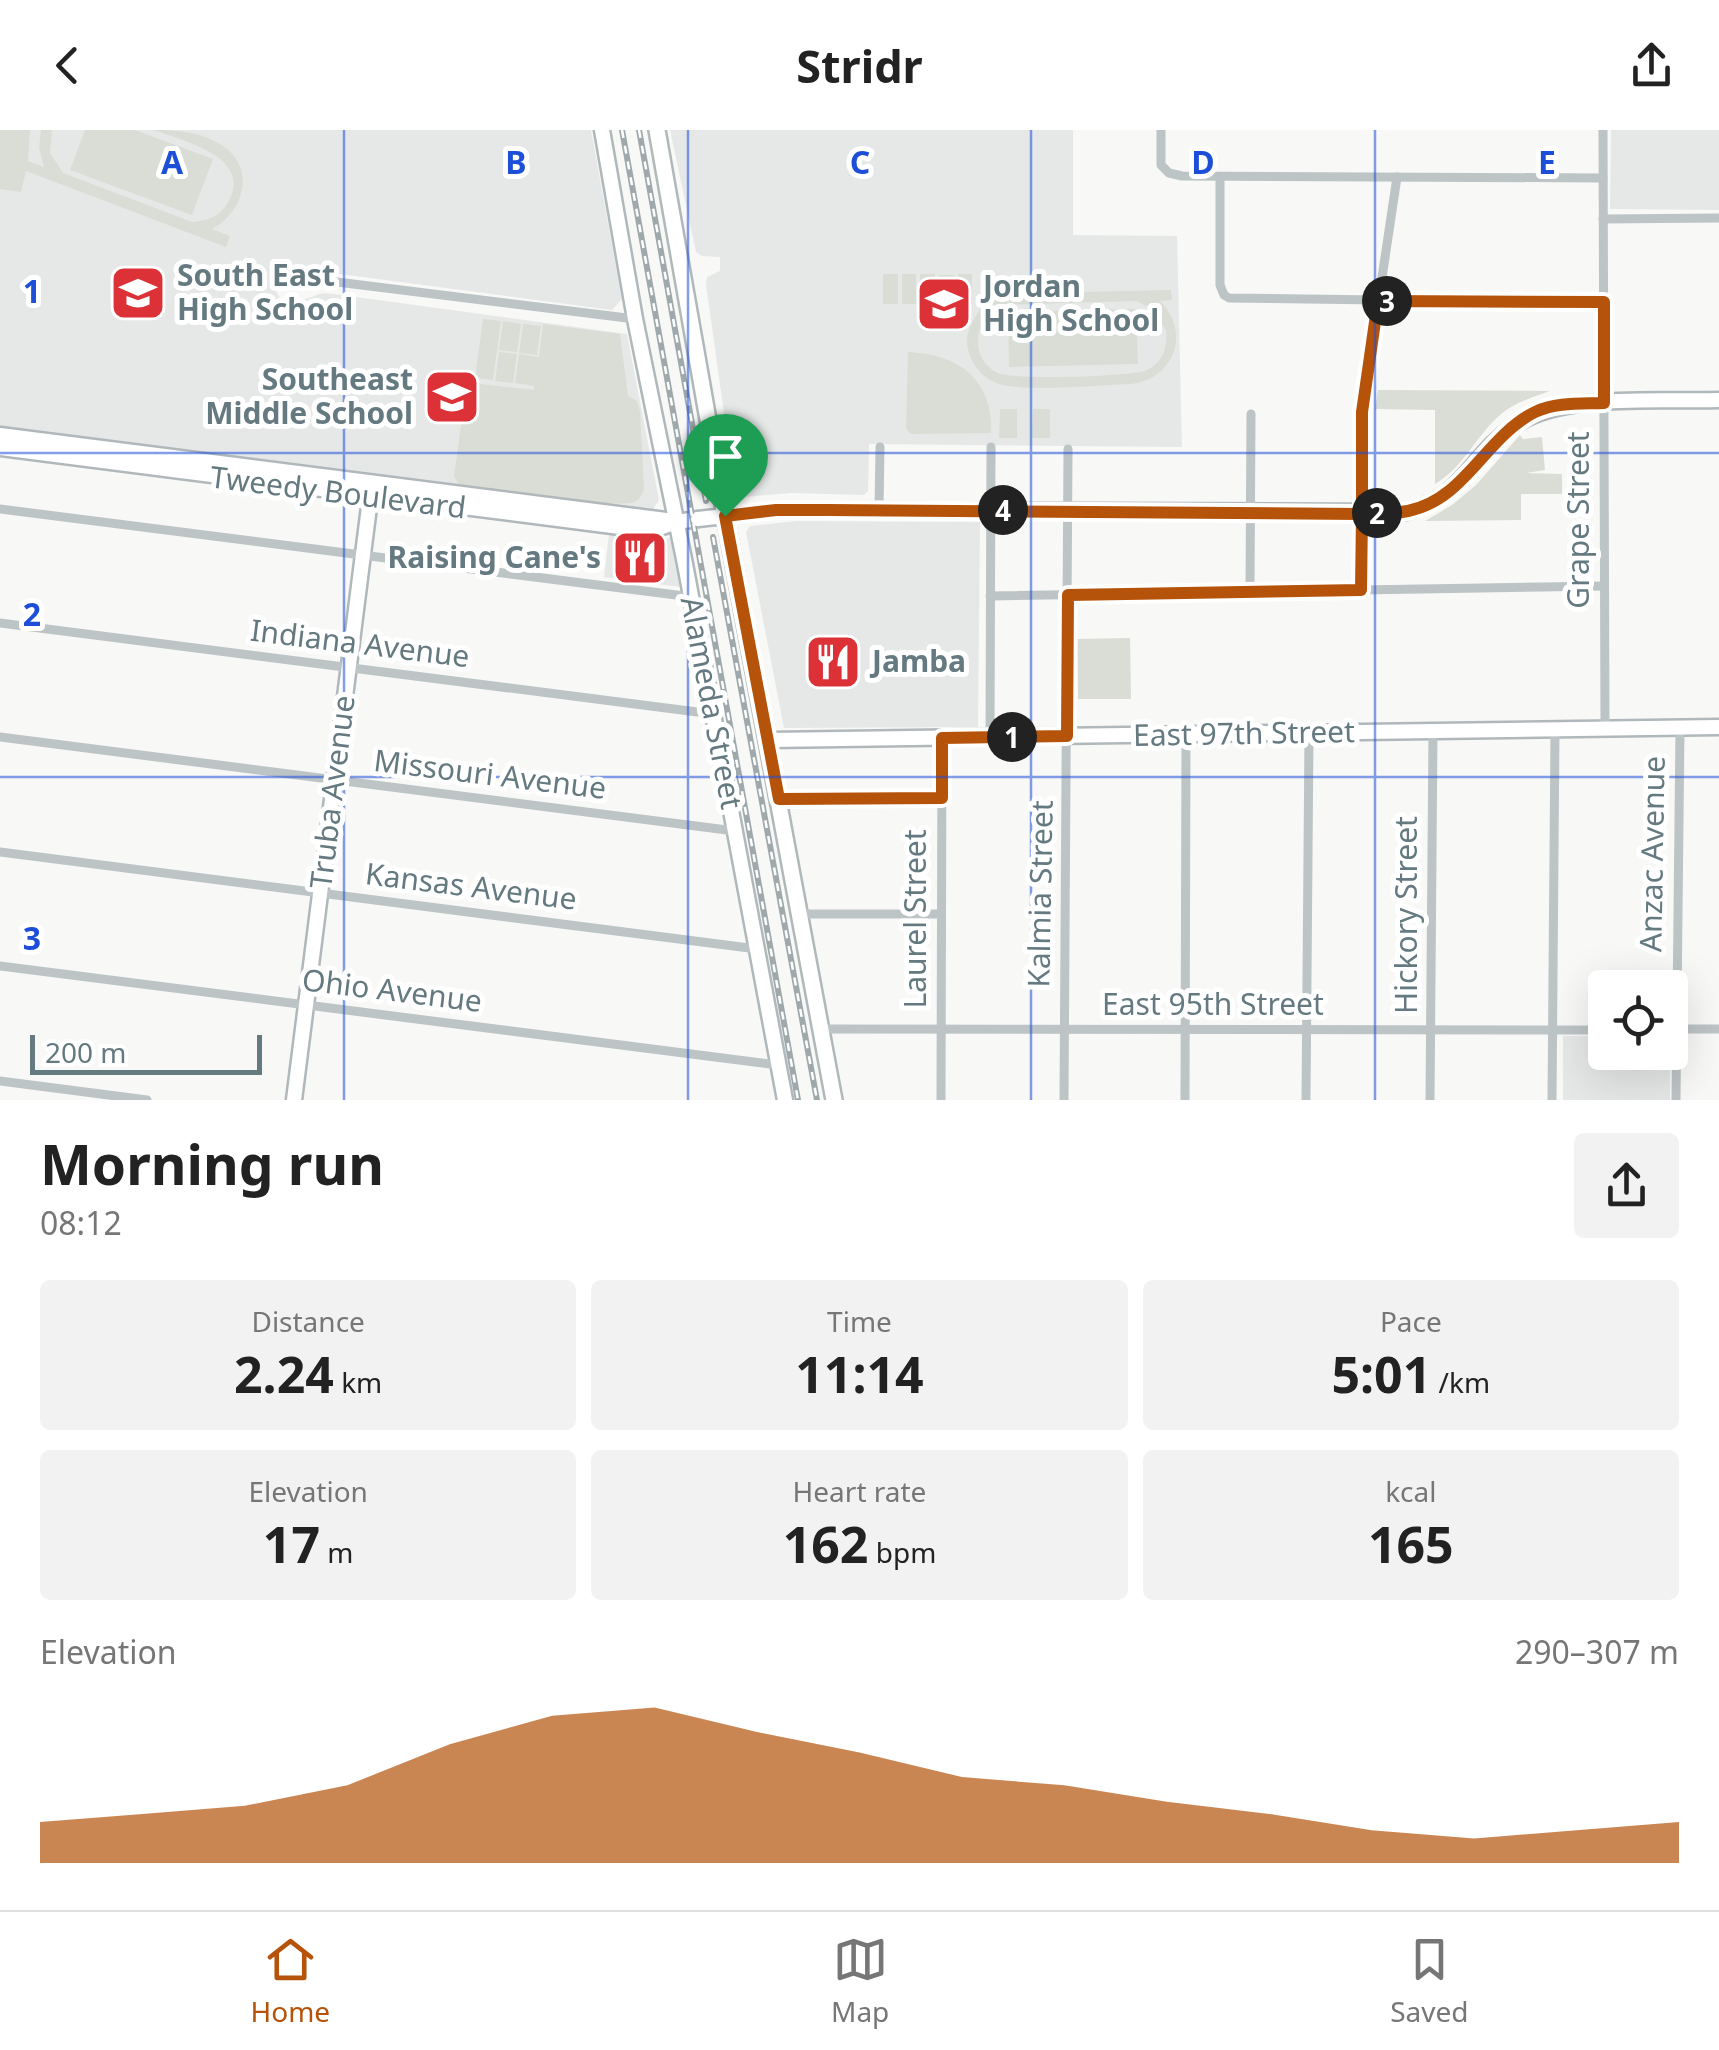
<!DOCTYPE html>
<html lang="en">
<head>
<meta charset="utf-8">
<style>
  body { margin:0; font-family:"Noto Sans",sans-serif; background:#f2f2f2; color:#222; height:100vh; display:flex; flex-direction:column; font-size:38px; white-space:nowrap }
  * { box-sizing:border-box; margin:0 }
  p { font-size:32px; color:#767676 }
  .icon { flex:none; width:55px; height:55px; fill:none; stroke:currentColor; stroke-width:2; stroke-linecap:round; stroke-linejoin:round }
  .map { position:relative; height:970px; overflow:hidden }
  .panel { display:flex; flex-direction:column; background:#fff; flex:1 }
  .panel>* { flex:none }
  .controls { position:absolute; left:1588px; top:840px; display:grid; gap:20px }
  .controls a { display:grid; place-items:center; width:100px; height:100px; border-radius:10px; background:#fff; box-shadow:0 10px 40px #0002; font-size:50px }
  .scale { position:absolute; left:30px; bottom:25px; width:232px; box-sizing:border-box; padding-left:10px; border:5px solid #657a80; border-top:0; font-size:28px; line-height:35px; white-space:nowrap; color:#657a80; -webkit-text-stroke:8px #fff; paint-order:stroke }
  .pin { position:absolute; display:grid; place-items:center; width:85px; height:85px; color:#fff; margin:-102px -42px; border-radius:50% 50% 50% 0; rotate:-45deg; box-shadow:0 0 10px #0007 }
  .pin .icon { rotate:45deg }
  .km { position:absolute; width:50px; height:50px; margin:-25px; border-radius:50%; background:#222; color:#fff; font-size:28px; line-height:50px; text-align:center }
  .round { display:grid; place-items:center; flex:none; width:105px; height:105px; border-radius:10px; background:#f2f2f2 }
  .summary { display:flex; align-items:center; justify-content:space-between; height:170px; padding:0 40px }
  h1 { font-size:55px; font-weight:700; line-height:75px }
  .metrics { display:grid; grid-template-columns:repeat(3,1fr); gap:15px; height:170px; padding:10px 40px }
  .metrics div { display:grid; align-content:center; border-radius:10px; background:#f2f2f2; text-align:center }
  .metrics b { font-size:50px; font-weight:700 }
  .metrics small { font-size:28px; font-weight:400 }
  .metrics p { font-size:28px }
  .chart { height:280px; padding:20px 40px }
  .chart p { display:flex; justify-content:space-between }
  .chart svg { width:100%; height:180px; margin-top:10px; fill:#b45309; opacity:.7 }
  header { display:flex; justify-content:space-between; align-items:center; height:130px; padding:0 40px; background:#fff; font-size:45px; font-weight:700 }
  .tab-bar { display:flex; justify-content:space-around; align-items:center; height:140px; border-top:2px solid #e0e0e0; background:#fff; font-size:28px; color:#767676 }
  .tab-bar a { display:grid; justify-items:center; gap:5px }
  .tab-bar .selected { color:#b45309 }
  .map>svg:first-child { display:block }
  .built { fill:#e6e8e7 }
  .green { fill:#daddd5; fill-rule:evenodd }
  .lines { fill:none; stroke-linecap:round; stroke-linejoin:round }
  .secondary-casing { stroke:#b0b8bb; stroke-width:19 }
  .primary-casing { stroke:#b1b8ba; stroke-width:20 }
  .street { stroke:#bdc4c6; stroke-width:9 }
  .secondary { stroke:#fff; stroke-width:14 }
  .primary { stroke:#fff; stroke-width:15 }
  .rail-casing { stroke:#9fa9ac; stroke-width:6 }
  .rail { stroke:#fff; stroke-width:2.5; stroke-dasharray:8; stroke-linecap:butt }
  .secondary-bridge-casing { stroke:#b0b8bb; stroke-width:19; stroke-linecap:butt }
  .secondary-bridge { stroke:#fff; stroke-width:14 }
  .route-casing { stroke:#fff; stroke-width:20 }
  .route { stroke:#b45309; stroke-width:12 }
  .grid { fill:none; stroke:#1d4ed8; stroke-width:2.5; stroke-opacity:0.55 }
  .labels { text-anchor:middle; stroke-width:10; stroke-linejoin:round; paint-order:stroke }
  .poi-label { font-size:30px; font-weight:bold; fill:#657a80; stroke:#fff; text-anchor:start }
  .street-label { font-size:30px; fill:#657a80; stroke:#fff }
  .grid-label { font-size:32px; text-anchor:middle; font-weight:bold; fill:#1d4ed8; stroke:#fff; stroke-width:10; stroke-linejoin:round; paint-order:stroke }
</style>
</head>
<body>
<header><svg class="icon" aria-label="back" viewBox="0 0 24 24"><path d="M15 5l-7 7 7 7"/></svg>Stridr<svg class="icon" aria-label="share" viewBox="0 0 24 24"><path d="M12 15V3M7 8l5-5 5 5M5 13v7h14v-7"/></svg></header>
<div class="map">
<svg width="1719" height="970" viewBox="0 0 1719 970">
  <rect width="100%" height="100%" fill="#f8f8f6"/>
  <g class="built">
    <path d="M0 0H591L622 169 612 180 287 137 276 145 275 159 281 170 290 174 323 163 334 164 627 204 659 370 653 379 600 375 0 299Z"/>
    <path d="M670 0H1073V105L1177 106 1182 317 869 314 868 361 864 365 791 363 744 367 738 363 727 305 706 154 707 147 720 141V127L702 126 696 122Z"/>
    <path d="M1611 0H1719V80L1610 79Z"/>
    <path d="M796 391 980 392 978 597 784 598 746 402 750 396Z"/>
    <path d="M609 404 670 408 680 457 604 447Z"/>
    <path d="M1563 906H1605V922L1670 923V970H1563Z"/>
  </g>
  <g class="green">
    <path d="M0 0H30L28 31 44 37 39 18 41 0H52L50 23 63 43 192 92C207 91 219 87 227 74 256 27 183 11 154 0 178 0 202 2 223 16 257 39 243 83 212 99L230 106 226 117 26 41 21 62 0 59Z"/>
    <path d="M85 0H135L213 29 192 85 70 40Z"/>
    <rect x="883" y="144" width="15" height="30"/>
    <rect x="902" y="144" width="14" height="30"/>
    <rect x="920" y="144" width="15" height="30"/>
    <rect x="958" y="144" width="14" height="30"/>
    <rect x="939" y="145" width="15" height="30"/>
    <path d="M1171 160 1172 170 1160 171C1191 201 1175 249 1131 254 1101 255 1023 262 999 254 981 248 969 232 967 213 966 192 985 181 984 164ZM1136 171 1153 179 1166 200C1168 217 1163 232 1147 240 1133 247 1012 250 998 243 967 228 975 188 1002 175Z"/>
    <path d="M1136 179 1138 234 1009 237 1008 182Z"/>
    <path d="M483 189 501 191 493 250 475 248Z"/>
    <path d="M503 191 521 194 517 222 499 220Z"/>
    <path d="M523 194 541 196 537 225 519 223Z"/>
    <path d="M543 194 620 204 628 266 637 271 640 281 644 360C641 365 640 370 634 372 618 380 486 357 459 354L454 347 466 258 472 253 534 260V256L515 253 519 224 539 227Z"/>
    <path d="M499 222 517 224 513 253 495 251Z"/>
    <path d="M908 222C958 224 993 249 991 303L911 304 906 299Z"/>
    <path d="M1378 260 1550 261C1533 267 1514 273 1500 285 1476 306 1463 338 1435 354V280L1375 279Z"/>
    <path d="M1000 279H1017V308H999Z"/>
    <path d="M1033 279H1050V308H1032Z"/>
    <path d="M1520 305 1523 309 1542 307 1545 340 1526 343 1562 344V364H1521V390L1425 391 1452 375 1476 355Z"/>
    <path d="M1130 508 1131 569H1078L1077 509Z"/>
  </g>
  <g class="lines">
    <g class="secondary-casing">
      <g id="secondary">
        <path d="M602 0 635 189 685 434 785 970"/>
        <path d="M0 305 674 391"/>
        <path d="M0 318 620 397 657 399 676 392 698 389"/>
        <path d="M717 387 776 380 1406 382C1465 366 1470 326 1514 296 1561 262 1660 272 1719 270"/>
        <path d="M769 610 1719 597"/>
        <path d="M294 970 371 361"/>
      </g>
    </g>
    <g class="primary-casing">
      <path id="primary" d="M657 0 725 386 834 970"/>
    </g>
    <g class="street">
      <path d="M1161 0V35L1169 43 1182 46 1603 48"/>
      <path d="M1603 0 1605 599"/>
      <path d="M1220 47V155L1224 165 1229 168 1604 173"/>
      <path d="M1603 89 1719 88"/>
      <path d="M293 154 321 150 635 189"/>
      <path d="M0 379 692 467"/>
      <path d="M879 380 880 317"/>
      <path d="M1361 460 1362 282 1397 47"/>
      <path d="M1250 462 1251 284"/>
      <path d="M990 466 1604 456"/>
      <path d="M0 493 713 584"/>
      <path d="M0 607 735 701"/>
      <path d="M990 607 991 317"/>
      <path d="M779 669 942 668"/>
      <path d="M0 722 757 819"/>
      <path d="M801 784H941"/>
      <path d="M0 836 778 935"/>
      <path d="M822 899 1605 900"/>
      <path d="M1672 899H1719"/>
      <path d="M0 951 147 970"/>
      <path d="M941 970 942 608"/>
      <path d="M1064 970 1068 319"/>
      <path d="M1185 970 1186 605"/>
      <path d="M1306 970 1309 603"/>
      <path d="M1430 970 1433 601"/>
      <path d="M1552 970 1555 600"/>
      <path d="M1676 970 1680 598"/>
    </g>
    <use href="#secondary" class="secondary"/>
    <use href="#primary" class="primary"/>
    <g class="rail-casing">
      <g id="rail">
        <path d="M622 0 798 970"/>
        <path d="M639 0 706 371"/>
        <path d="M713 407 817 970"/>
      </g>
    </g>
    <use href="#rail" class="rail"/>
    <g class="secondary-bridge-casing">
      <path id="secondary-bridge" d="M698 389 716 387"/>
    </g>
    <use href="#secondary-bridge" class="secondary-bridge"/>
  </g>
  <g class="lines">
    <g class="route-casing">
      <path id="route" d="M725 386 779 669 942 668V608L1067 606 1068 465 1361 460 1362 384C1377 383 1393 384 1408 381 1466 369 1485 307 1535 282 1556 272 1582 274 1604 273V172L1378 171 1362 282V384L827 380H776L725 386"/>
    </g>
    <use href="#route" class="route"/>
  </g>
  <path class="grid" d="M344 0V970M688 0V970M1031 0V970M1375 0V970M0 323H1719M0 647H1719"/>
  <defs>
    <g id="school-square" transform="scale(2.875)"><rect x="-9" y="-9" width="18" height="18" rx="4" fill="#dc3237" stroke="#fff"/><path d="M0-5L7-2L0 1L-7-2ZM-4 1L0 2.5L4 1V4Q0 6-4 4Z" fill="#fff"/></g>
    <g id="restaurant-square" transform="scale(2.875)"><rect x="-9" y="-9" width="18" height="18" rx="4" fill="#dc3237" stroke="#fff"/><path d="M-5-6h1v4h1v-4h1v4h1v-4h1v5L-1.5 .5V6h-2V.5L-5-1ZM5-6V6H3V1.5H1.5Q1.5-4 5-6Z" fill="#fff"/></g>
  </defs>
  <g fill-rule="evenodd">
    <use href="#school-square" x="138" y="163"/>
    <use href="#school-square" x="944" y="174"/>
    <use href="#school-square" x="452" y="267"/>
    <use href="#restaurant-square" x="640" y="428"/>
    <use href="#restaurant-square" x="833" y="532"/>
  </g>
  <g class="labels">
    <g class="poi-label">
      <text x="177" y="156">South East<tspan x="177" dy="34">High School</tspan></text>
      <text x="983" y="167">Jordan<tspan x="983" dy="34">High School</tspan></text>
      <text x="413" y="260" text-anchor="end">Southeast<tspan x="413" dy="34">Middle School</tspan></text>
      <text x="601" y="438" text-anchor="end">Raising Cane's</text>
      <text x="872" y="542">Jamba</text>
    </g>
    <g class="street-label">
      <text transform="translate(338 363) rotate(7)" y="10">Tweedy Boulevard</text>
      <text transform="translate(1579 390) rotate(-90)" y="10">Grape Street</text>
      <text transform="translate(360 514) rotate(7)" y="10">Indiana Avenue</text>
      <text transform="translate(711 573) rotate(79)" y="10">Alameda Street</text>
      <text transform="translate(1244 604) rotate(-1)" y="10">East 97th Street</text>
      <text transform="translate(490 645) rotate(7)" y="10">Missouri Avenue</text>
      <text transform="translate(333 662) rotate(-83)" y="10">Truba Avenue</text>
      <text transform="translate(1653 724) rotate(-89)" y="10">Anzac Avenue</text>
      <text transform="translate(471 757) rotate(7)" y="10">Kansas Avenue</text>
      <text transform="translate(1041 764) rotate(-89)" y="10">Kalmia Street</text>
      <text transform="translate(1407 785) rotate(-90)" y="10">Hickory Street</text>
      <text transform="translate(916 789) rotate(-90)" y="10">Laurel Street</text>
      <text transform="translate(392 861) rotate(7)" y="10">Ohio Avenue</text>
      <text x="1213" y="885">East 95th Street</text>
    </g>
  </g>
  <g class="grid-label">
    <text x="172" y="44">A</text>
    <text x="516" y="44">B</text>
    <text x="860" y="44">C</text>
    <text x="1203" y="44">D</text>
    <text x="1547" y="44">E</text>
    <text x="32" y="173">1</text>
    <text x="32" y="496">2</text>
    <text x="32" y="820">3</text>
  </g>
</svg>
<div class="controls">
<a><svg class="icon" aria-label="locate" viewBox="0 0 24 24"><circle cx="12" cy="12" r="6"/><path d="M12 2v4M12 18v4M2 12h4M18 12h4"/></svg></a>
</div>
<div class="scale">200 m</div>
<div class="pin" style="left:725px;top:386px;background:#1e9e55"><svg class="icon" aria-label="arrive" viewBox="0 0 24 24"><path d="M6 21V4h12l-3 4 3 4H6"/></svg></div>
<b class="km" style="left:1012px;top:607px">1</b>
<b class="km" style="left:1377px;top:383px">2</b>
<b class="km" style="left:1387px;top:171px">3</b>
<b class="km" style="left:1003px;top:380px">4</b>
</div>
<section class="panel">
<div class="summary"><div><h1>Morning run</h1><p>08:12</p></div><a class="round"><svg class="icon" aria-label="share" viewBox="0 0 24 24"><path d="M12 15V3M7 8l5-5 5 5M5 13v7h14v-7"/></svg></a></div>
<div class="metrics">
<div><p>Distance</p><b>2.24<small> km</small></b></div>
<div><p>Time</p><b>11:14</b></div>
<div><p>Pace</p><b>5:01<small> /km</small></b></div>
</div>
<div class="metrics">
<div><p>Elevation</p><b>17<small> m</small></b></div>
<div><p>Heart rate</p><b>162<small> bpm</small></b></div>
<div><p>kcal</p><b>165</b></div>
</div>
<div class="chart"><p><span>Elevation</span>290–307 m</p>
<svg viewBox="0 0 160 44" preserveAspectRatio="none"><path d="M0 44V34L10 32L20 30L30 25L40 15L50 8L60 6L70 12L80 17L90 23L100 25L110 29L120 32L130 36L140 38L150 36L160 34V44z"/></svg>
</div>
</section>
<nav class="tab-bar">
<a class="selected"><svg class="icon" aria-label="home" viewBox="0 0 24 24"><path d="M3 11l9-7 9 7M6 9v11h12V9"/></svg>Home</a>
<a><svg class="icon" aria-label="map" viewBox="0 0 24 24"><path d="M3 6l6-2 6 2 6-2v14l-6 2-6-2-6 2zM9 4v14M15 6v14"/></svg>Map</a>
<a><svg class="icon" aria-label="saved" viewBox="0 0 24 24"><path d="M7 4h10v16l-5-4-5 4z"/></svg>Saved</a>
</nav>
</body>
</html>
